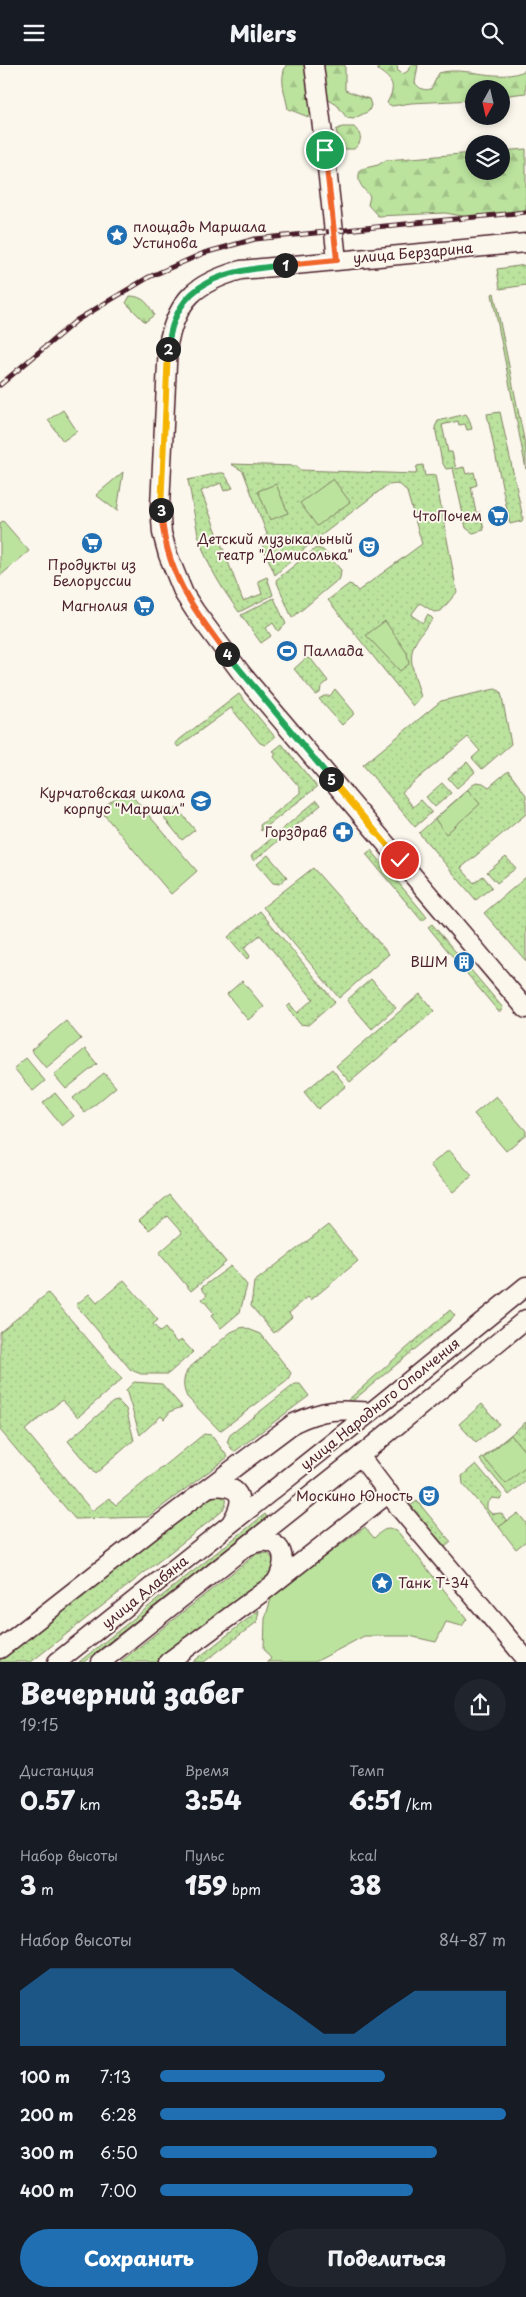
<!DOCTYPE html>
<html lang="ru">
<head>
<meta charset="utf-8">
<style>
  body { margin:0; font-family:"Playpen Sans",sans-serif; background:#20242c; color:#f1f3f6; height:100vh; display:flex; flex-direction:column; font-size:19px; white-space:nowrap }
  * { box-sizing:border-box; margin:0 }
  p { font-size:16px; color:#9ea1a6 }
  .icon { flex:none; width:28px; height:28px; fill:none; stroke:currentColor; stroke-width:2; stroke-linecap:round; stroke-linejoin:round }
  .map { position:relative; height:1597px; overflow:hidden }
  .panel { display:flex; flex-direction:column; background:#171b24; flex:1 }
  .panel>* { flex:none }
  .needle { width:32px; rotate:188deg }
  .tools { position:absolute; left:465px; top:15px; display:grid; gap:10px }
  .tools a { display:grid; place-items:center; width:45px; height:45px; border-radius:50%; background:#171b24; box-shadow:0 2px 8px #0003; font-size:25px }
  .pin { position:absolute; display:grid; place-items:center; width:42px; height:42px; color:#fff; margin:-21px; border:2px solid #fff; border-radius:50%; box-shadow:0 1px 5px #0007 }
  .km { position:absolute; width:25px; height:25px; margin:-12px; border-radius:50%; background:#222; color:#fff; font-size:14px; line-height:25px; text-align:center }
  .round { display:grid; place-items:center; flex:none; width:52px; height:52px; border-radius:26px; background:#20242c }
  .head { display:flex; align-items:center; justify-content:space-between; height:85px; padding:0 20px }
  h1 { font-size:28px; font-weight:800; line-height:38px }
  .figures { display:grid; grid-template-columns:repeat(3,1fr); gap:8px; height:85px; padding:5px 20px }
  .figures div { display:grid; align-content:center }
  .figures b { font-size:25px; font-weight:800 }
  .figures small { font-size:14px; font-weight:400 }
  .figures p { font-size:14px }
  .chart { height:140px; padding:10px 20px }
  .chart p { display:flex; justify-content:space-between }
  .chart svg { width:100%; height:90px; margin-top:5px; fill:#1f6fb2; opacity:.7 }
  .action { display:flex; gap:10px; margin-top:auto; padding:10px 20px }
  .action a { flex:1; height:58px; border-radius:30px; background:#1f6fb2; color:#fff; font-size:20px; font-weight:800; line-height:58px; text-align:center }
  .action a+a { background:#20242c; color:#f1f3f6 }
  ul { padding:0 20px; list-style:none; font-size:16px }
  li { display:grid; grid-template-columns:80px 60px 1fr; align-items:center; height:38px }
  li i { height:12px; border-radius:6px; background:#1f6fb2 }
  header { display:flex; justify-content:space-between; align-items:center; height:65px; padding:0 20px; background:#171b24; font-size:22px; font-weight:800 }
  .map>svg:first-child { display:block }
  .grass { fill:url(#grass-dots); stroke:#828164 }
  .forest { fill:url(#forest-firs); stroke:#828164 }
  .green { fill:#bbe39e; stroke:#828164 }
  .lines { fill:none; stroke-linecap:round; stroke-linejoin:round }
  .secondary-casing { stroke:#4a1f2b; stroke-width:21 }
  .secondary { stroke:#fbf7ec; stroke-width:18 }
  .rail-casing { stroke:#4a1f2b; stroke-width:5 }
  .rail { stroke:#fbf7ec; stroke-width:3; stroke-dasharray:9; stroke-linecap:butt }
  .split-1-casing { stroke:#fff; stroke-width:10 }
  .split-2-casing { stroke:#fff; stroke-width:10 }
  .split-3-casing { stroke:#fff; stroke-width:10 }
  .split-4-casing { stroke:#fff; stroke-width:10 }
  .split-5-casing { stroke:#fff; stroke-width:10 }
  .split-6-casing { stroke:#fff; stroke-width:10 }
  .split-1 { stroke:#f0652b; stroke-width:6 }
  .split-2 { stroke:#22a559; stroke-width:6 }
  .split-3 { stroke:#f5b400; stroke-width:6 }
  .split-4 { stroke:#f0652b; stroke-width:6 }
  .split-5 { stroke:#22a559; stroke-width:6 }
  .split-6 { stroke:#f5b400; stroke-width:6 }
  .labels { text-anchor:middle; stroke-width:4; stroke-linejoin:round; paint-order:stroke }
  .poi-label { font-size:14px; fill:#4a1f2b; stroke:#fbf7ec; text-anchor:end }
  .street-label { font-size:14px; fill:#4a1f2b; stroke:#fbf7ec }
</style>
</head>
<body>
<header><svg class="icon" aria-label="menu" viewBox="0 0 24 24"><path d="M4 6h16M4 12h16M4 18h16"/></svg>Milers<svg class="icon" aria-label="search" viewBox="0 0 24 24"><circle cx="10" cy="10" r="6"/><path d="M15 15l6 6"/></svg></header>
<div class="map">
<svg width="526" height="1597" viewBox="0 0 526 1597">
  <defs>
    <pattern id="grass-dots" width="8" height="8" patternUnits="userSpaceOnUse" patternTransform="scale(1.25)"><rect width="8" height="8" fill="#bbe39e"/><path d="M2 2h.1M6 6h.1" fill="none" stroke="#a2c288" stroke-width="1.8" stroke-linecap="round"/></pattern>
    <pattern id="forest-firs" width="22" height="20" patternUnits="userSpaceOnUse" patternTransform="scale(1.25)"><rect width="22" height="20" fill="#bbe39e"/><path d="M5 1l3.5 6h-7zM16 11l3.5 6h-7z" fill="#a2c288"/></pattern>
  </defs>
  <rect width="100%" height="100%" fill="#fbf7ec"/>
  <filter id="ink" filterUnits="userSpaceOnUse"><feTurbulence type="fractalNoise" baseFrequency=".02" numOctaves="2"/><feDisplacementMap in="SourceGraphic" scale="10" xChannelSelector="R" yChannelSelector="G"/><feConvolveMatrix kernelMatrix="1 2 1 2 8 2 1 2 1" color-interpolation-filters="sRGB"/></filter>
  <g filter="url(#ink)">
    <g class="grass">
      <path d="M526 200V220L500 224 497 204Z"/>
      <path d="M494 228 526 384V404L492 229Z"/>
      <path d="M500 347 523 453 522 456 510 459 487 349Z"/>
      <path d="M466 349 469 354 472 364 467 365 465 359 459 360 458 356 442 360 448 387H452L456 404 464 402 466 409 474 407 477 420 471 422 476 448 480 447 484 465 473 468 466 463 453 403 446 404 442 397 435 362 438 356Z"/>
      <path d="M231 399 297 401 299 405 416 409 417 401 423 400 425 411 435 410 457 527 441 546 434 547 420 538 411 550 423 558 428 549 433 554C404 587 409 591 421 632L413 641 328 535 349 519 352 520 358 526 422 479 407 427C401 418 396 418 386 421L310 479 275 510 262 479 267 469 243 406Z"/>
      <path d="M219 408H224L233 423 224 426 221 418 201 426 243 536 262 529 258 516 267 512 273 530 239 547C222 524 205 497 198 469 194 451 192 433 188 415Z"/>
      <path d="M316 483 323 485 341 505 340 513 292 553 276 515Z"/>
      <path d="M274 533 286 559 278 566 273 558 266 563 271 571 261 578 241 550Z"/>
      <path d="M306 593 311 594 328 616 321 622 320 628 316 630 294 604Z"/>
      <path d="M335 624 354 647 353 650 342 660 319 634 324 631H330Z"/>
      <path d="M495 624 500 626 502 632 511 679 482 704 472 693 480 686 468 672 402 727 413 742 421 735 432 747 415 762 363 700 441 636Z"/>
      <path d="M239 629 275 672 265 680 260 678 231 643 178 682 175 678Z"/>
      <path d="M282 679 317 722 261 766 260 760 300 728V723L274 692 276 688 273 686Z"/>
      <path d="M467 697 475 707 457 723 448 713Z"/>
      <path d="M508 706 526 730V749L461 803 474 818 483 811 492 822 476 835 419 768 476 717 483 718 489 722Z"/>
      <path d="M442 718 451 728 435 742 426 732Z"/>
      <path d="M317 735 321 740 254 796 251 792 253 789Z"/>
      <path d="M371 785 427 852 422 856 366 789Z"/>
      <path d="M268 790 287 812 279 819 273 818 257 799Z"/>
      <path d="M506 792 516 803 497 818 487 807Z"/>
      <path d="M313 803 389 889 339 933 263 842Z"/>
      <path d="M526 812V896L484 848Z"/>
      <path d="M260 846 335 937 308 960 300 959 287 942 290 939 297 948 313 934 260 870 244 883 250 891 247 894 228 872Z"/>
      <path d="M432 859 503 943 501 946H498L428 862Z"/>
      <path d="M371 914 396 943 372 964 347 935Z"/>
      <path d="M420 929 434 946 350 1017 336 1001Z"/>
      <path d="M332 1004 346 1021 318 1044 304 1027Z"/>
      <path d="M170 1129 226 1197 191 1226 159 1188 182 1168 167 1151 149 1165 139 1155Z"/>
      <path d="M328 1160 358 1196 311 1235 308 1232 289 1248 292 1252 274 1268 251 1241 254 1217Z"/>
      <path d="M231 1201 247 1220 240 1247 221 1263 211 1251 214 1248 202 1234 207 1230 201 1223Z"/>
      <path d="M124 1215 158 1255 153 1259 160 1267 165 1263 177 1278 182 1275 193 1287 168 1309H141L131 1305 76 1240 89 1229 97 1238Z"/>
      <path d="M48 1228 122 1314 78 1352 62 1335 25 1365 92 1446 109 1433 116 1440 204 1369 211 1370 228 1392 148 1452 75 1454 0 1365V1267Z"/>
      <path d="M450 1245 455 1251 350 1338 348 1335Z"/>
      <path d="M243 1262 261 1269 291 1308 287 1316 220 1366 187 1332C182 1322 183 1313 188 1304L231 1267Z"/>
      <path d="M134 1317 162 1319 182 1342 171 1346 164 1354 161 1351 140 1370 126 1325Z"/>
      <path d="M295 1319H300L309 1331 234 1387 227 1377 230 1370Z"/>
      <path d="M118 1336 126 1344 134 1375 95 1409 68 1376 113 1337Z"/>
      <path d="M482 1339 499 1359 476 1378 459 1359Z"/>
      <path d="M526 1357V1416L509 1430 480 1395Z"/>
      <path d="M476 1399 503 1431 500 1434 492 1433 487 1439V1444L492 1449 501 1448 507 1456 499 1462 463 1419 462 1411Z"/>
      <path d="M223 1429C229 1435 226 1442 220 1448L31 1597H0V1595L209 1432Z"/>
      <path d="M417 1436 451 1477 445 1482 410 1441Z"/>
      <path d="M265 1449 267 1452 84 1597H79Z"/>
      <path d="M268 1488 276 1498 272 1508 157 1597H120L256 1489Z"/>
      <path d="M259 1545 257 1557 204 1597H193Z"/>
    </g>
    <g class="forest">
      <path d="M286 0H308L314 48 311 53 288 44C285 28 279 15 286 0Z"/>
      <path d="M324 0H345V25L369 34 371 40 369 46 353 54 347 53 337 40 327 34 320 9Z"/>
      <path d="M378 0H397L398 6 403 9 408 6 410 0H418L415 18C420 24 424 26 431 24L439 8C466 0 499 19 526 5V28L501 31V24H474V35L411 38 392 41 387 38C396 21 394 16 378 5Z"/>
      <path d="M342 62H354C362 70 363 76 354 84H344L340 80 336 65Z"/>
      <path d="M526 84V145L469 152 445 148 378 151 368 140 370 131C362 122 355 116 361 104L378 100 386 95 474 88V106H501V86Z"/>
      <path d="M130 231C143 231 149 239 154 250L145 257 126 238Z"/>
    </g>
    <g class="green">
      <path d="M63 345 77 366 63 376 48 355Z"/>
      <path d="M123 407 117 446 96 430Z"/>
      <path d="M333 414 350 437 317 461 300 438Z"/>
      <path d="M276 419 288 448 270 455 258 426Z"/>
      <path d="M3 456 29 486 0 511V458Z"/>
      <path d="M385 556 407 588 409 599 400 606 366 570Z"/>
      <path d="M126 724 197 806 171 829 100 745Z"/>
      <path d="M468 725 480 739 446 769 435 754Z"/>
      <path d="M177 743 195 765 182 775 164 753Z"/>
      <path d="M242 916 264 942 248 955 227 929Z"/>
      <path d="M66 956 81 974 46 1003 31 985Z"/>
      <path d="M85 984 97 999 66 1024 54 1010Z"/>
      <path d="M26 993 45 1016 33 1026 14 1003Z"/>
      <path d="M104 1008 116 1022 85 1048 73 1033Z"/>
      <path d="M55 1028 74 1051 62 1061 43 1038Z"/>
      <path d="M496 1031 526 1066V1069L506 1086 474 1049Z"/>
      <path d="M449 1085 472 1111 453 1127 430 1100Z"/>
      <path d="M511 1370 526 1388V1402L506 1419 484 1393Z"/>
      <path d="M518 1448 526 1458V1476L516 1484 499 1462Z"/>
      <path d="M365 1462 374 1473C383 1465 386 1461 398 1467L467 1554 462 1561 446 1557 436 1577 409 1571H364L315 1597H267L271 1594 264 1583 265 1554 272 1530Z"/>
    </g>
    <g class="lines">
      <g class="secondary-casing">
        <g id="secondary">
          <path d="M314 0 325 85 337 195"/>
          <path d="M526 178 241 205C196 218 178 233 168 279L160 441 162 468 168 490 184 529 195 546 242 609 526 944"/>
          <path d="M360 1391 401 1445 526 1594"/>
          <path d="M211 1422C239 1419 247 1432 232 1456"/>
          <path d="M246 1482C276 1467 292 1486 277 1515"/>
          <path d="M0 1584 157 1461 294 1358C324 1344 338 1344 371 1347"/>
          <path d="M57 1597 371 1347 526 1221"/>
          <path d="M101 1597 360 1391 526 1254"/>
          <path d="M168 1597 267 1524 389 1428"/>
        </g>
      </g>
      <use href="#secondary" class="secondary"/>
      <g class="rail-casing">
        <path id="rail" d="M0 320 77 255 149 212 204 188 255 174 526 147"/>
      </g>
      <use href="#rail" class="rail"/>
    </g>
  </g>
  <g class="lines" filter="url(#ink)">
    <g class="split-1-casing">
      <path id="split-1" d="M285 200 337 195 325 85"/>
    </g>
    <g class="split-2-casing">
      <path id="split-2" d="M168 284C174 213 228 206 285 200"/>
    </g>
    <g class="split-3-casing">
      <path id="split-3" d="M161 445 168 284"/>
    </g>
    <g class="split-4-casing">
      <path id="split-4" d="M161 445C165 506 192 543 227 589"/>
    </g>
    <g class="split-5-casing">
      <path id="split-5" d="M227 589 331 714"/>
    </g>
    <g class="split-6-casing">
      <path id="split-6" d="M331 714 400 795"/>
    </g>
    <use href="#split-1" class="split-1"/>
    <use href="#split-2" class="split-2"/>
    <use href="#split-3" class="split-3"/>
    <use href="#split-4" class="split-4"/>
    <use href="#split-5" class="split-5"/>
    <use href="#split-6" class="split-6"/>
  </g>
  <defs>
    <g id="sight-disc" transform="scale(1.125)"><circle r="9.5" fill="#1f6fb2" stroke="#fbf7ec"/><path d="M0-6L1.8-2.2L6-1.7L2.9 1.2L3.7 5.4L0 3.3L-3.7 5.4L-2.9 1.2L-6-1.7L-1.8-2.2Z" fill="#fff"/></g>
    <g id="supermarket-disc" transform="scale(1.125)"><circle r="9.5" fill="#1f6fb2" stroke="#fbf7ec"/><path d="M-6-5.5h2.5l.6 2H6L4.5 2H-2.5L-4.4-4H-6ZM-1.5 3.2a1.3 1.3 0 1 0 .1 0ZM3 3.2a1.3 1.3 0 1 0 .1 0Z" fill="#fff"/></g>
    <g id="theatre-disc" transform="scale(1.125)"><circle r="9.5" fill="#1f6fb2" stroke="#fbf7ec"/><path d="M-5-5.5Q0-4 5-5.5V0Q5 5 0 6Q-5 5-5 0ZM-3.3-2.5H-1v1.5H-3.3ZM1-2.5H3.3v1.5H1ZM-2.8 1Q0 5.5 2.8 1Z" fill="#fff"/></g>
    <g id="stadium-disc" transform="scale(1.125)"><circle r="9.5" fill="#1f6fb2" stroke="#fbf7ec"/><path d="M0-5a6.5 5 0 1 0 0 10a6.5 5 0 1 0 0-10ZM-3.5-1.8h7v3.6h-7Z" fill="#fff"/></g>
    <g id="school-disc" transform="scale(1.125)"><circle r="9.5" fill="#1f6fb2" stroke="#fbf7ec"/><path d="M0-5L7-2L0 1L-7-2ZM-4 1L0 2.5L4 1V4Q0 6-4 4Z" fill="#fff"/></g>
    <g id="pharmacy-disc" transform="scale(1.125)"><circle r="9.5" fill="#1f6fb2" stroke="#fbf7ec"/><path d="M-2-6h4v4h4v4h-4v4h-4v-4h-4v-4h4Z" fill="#fff"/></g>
    <g id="building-disc" transform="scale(1.125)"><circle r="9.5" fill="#1f6fb2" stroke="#fbf7ec"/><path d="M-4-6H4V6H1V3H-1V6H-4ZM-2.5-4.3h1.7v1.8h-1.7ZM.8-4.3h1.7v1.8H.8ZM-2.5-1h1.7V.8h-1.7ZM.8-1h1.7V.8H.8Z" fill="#fff"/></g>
  </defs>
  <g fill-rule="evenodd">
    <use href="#sight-disc" x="117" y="170"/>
    <use href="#supermarket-disc" x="498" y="451"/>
    <use href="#supermarket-disc" x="92" y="478"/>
    <use href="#theatre-disc" x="369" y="482"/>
    <use href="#supermarket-disc" x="144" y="541"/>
    <use href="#stadium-disc" x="287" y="586"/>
    <use href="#school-disc" x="201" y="736"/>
    <use href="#pharmacy-disc" x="343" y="767"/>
    <use href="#building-disc" x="464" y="897"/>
    <use href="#theatre-disc" x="429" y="1431"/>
    <use href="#sight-disc" x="382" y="1518"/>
  </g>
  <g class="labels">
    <g class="poi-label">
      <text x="133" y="167" text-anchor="start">площадь Маршала<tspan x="133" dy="16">Устинова</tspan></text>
      <text x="482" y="456">ЧтоПочем</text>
      <text x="353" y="479">Детский музыкальный<tspan x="353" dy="16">театр "Домисолька"</tspan></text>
      <text x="92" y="505" text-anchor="middle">Продукты из<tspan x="92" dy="16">Белоруссии</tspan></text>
      <text x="128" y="546">Магнолия</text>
      <text x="303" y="591" text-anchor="start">Паллада</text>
      <text x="185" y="733">Курчатовская школа<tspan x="185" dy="16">корпус "Маршал"</tspan></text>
      <text x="327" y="772">Горздрав</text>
      <text x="448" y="902">ВШM</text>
      <text x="413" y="1436">Москино Юность</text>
      <text x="398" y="1523" text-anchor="start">Танк Т-34</text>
    </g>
    <g class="street-label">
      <text transform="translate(413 188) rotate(-5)" y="5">улица Берзарина</text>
      <text transform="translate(380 1339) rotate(-39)" y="5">улица Народного Ополчения</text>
      <text transform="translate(145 1527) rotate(-39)" y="5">улица Алабяна</text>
    </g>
  </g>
</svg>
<div class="tools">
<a><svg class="needle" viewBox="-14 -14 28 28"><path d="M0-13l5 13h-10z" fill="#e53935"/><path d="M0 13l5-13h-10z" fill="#9ea1a6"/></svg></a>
<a><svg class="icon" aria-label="layers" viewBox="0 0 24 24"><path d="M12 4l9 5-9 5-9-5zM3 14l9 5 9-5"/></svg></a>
</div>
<div class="pin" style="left:325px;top:85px;background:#1e9e55"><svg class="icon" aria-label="arrive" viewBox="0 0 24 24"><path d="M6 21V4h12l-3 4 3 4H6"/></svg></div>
<div class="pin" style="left:400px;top:795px;background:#d93025"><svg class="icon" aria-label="check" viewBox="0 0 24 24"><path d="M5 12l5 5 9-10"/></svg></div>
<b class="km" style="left:285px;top:200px">1</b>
<b class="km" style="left:168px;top:284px">2</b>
<b class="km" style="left:161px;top:445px">3</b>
<b class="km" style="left:227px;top:589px">4</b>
<b class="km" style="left:331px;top:714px">5</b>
</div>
<section class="panel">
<div class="head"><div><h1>Вечерний забег</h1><p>19:15</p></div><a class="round"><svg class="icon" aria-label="share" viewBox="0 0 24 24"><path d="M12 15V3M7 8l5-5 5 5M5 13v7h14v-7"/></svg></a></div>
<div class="figures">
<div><p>Дистанция</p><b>0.57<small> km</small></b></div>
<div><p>Время</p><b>3:54</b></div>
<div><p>Темп</p><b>6:51<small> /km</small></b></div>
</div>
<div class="figures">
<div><p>Набор высоты</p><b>3<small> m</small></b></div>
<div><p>Пульс</p><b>159<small> bpm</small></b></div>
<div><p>kcal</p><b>38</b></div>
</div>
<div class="chart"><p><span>Набор высоты</span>84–87 m</p>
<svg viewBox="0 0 160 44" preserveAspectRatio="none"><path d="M0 44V17L10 6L20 6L30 6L40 6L50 6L60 6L70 6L80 17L90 27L100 38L110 38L120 27L130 17L140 17L150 17L160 17V44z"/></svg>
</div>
<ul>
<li><b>100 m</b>7:13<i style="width:65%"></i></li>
<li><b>200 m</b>6:28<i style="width:100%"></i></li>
<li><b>300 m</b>6:50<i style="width:80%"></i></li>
<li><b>400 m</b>7:00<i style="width:73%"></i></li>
</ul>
<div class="action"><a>Сохранить</a><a>Поделиться</a></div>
</section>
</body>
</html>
